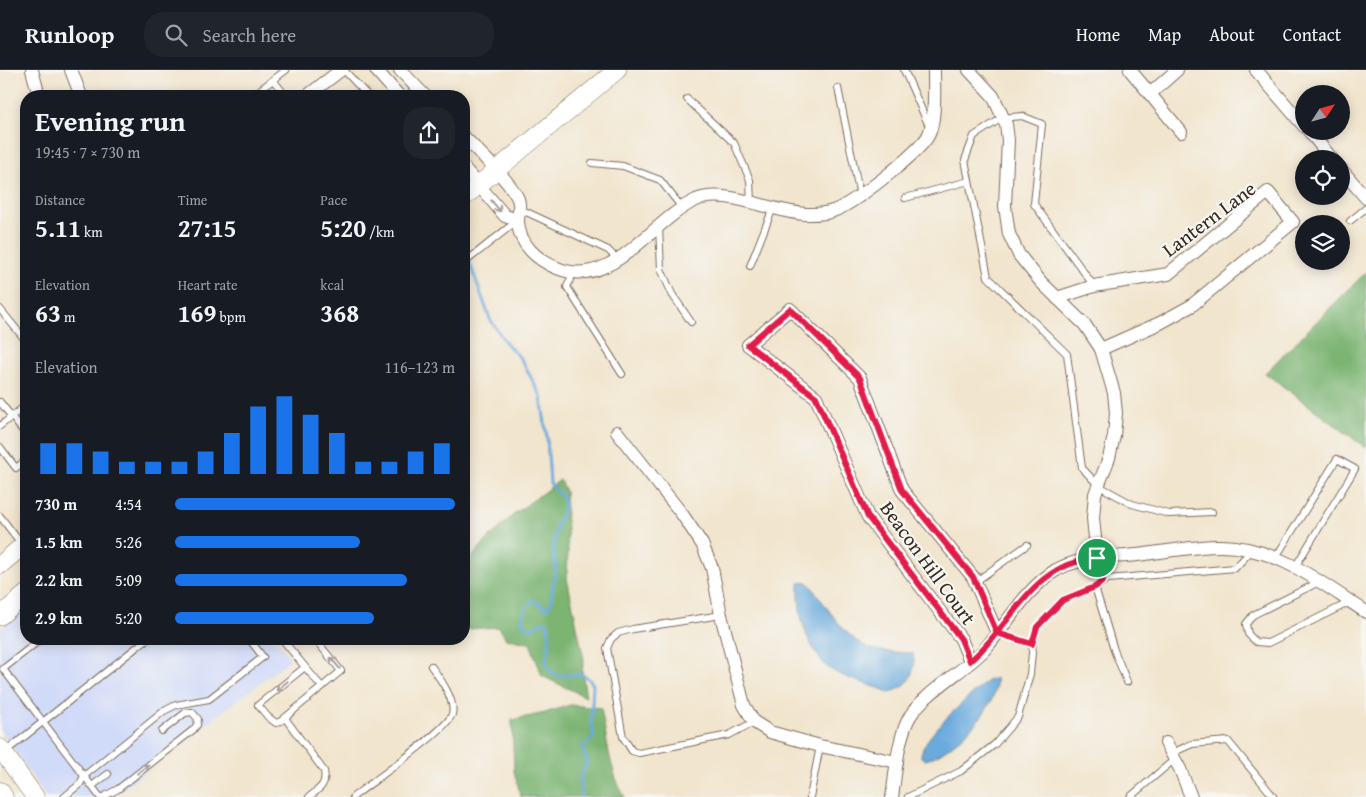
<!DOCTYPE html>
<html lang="en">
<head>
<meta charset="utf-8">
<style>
  body { margin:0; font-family:"Gentium Book Plus",serif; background:#20242c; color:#f1f3f6; height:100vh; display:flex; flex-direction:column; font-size:19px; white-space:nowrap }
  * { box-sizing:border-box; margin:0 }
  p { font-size:16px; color:#9ea1a6 }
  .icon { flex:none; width:28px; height:28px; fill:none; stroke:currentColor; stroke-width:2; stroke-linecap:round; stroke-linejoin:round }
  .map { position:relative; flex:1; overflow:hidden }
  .sheet { position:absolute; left:20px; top:20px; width:450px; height:555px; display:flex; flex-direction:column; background:#171b24; border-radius:20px; box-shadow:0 2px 12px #0003 }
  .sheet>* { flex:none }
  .needle { width:32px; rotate:54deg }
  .buttons { position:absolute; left:1295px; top:15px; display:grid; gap:10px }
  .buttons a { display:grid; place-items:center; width:55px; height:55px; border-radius:50%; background:#171b24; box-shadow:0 2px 12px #0003; font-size:25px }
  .pin { position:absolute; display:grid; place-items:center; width:42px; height:42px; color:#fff; margin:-21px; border:2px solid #fff; border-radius:50%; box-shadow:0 1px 5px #0007 }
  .round { display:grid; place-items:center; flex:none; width:52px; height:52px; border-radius:20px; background:#20242c }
  .overview { display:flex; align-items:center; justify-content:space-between; height:85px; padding:0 15px }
  h1 { font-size:28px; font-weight:700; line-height:38px }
  .metrics { display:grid; grid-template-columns:repeat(3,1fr); gap:8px; height:85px; padding:5px 15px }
  .metrics div { display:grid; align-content:center }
  .metrics b { font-size:25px; font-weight:700 }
  .metrics small { font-size:14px; font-weight:400 }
  .metrics p { font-size:14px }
  .chart { height:140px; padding:10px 15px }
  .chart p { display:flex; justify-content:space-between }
  .chart svg { width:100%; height:90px; margin-top:5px; stroke:#1a73e8; stroke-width:6 }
  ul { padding:0 15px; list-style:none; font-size:16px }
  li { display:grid; grid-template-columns:80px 60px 1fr; align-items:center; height:38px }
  li i { height:12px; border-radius:6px; background:#1a73e8 }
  header { display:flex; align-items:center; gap:30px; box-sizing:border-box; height:70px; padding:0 25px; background:#171b24; border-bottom:1px solid #363941 }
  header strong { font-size:24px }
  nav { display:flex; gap:28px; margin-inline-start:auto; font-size:18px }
  .search { width:350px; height:45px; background:#20242c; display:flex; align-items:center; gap:12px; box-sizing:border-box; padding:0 18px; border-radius:20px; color:#9ea1a6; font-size:19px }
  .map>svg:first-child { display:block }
  .built { fill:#d0daf9 }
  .forest { fill:#7cb472; stroke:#5c6f48 }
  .water { fill:#6aaadd; stroke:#526a7e }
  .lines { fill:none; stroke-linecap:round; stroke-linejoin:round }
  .stream { stroke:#6aaadd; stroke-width:3 }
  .lane-casing { stroke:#7b6b5c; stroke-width:8 }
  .street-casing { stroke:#7b6b5c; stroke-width:14 }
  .secondary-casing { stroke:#7b6b5c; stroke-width:19 }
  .lane { stroke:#fff; stroke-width:6 }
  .street { stroke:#fff; stroke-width:12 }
  .secondary { stroke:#fff; stroke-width:18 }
  .oneway { stroke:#a79f9a }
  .route-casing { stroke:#fff; stroke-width:10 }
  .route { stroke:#e11d48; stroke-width:6 }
  .labels { text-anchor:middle; stroke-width:4.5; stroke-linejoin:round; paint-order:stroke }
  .street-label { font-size:20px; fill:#3b2a1e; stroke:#f6f6f2 }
</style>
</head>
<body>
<header>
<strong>Runloop</strong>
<div class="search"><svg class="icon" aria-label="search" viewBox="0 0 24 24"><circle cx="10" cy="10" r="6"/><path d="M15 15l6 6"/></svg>Search here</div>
<nav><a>Home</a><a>Map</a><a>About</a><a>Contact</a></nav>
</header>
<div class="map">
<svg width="1366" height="727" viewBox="0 0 1366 727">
  <rect width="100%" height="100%" fill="#f6f6f2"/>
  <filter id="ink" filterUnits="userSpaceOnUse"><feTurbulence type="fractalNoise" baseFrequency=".02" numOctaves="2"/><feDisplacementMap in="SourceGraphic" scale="10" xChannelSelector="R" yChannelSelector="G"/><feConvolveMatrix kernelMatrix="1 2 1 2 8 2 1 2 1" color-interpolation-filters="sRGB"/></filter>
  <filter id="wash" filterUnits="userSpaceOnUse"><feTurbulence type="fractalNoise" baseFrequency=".0096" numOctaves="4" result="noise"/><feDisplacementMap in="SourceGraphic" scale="20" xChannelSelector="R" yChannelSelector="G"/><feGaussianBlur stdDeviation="1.12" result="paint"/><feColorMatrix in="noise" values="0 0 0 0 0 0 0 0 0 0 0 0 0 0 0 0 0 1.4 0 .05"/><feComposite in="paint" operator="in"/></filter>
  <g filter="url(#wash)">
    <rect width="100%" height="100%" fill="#f2e5ce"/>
    <path class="built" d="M26 539V569H275L291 589 113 727H46L0 659V559Z"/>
    <g class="forest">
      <path d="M1366 202V378L1265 303Z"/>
      <path d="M560 410 565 421 568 480 567 508 584 590 582 601 586 627 542 606 530 573 506 569 499 557 468 559 464 552V497L484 473 512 446Z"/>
      <path d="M570 635 601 638C606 664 610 705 625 727H521L514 701 512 650 545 643Z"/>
    </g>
    <g class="water">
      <path d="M808 512C824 532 843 566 867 577 881 583 898 582 913 583 917 601 909 619 889 622 871 615 843 608 828 598 823 594 820 588 816 583 802 561 798 539 799 513Z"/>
      <path d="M996 608C1000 638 951 682 926 690L921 687C920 667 971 626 987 611Z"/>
    </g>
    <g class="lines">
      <g class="stream">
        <path d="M403 10 409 26"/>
        <path d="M464 177 490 249 505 272 521 289 541 326 547 368 550 413 563 428 564 432V439L557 453 553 482 556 497 550 536 545 538 534 530C526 534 523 544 522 551L525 556 531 559C537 556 542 550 548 553L550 572 546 593C557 621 581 590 593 615L591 652 594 667 583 677V683L587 689 586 695 580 709 581 727"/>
      </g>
    </g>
  </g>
  <g filter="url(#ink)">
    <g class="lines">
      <g class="lane-casing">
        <g id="lane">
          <path d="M344 0 368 26"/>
          <path d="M904 0 929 56"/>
          <path d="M273 10 286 26"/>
          <path d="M838 18 860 126"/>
          <path d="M252 26 286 0"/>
          <path d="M687 29 734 73 750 110 751 133"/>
          <path d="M592 93 623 96 660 110 683 139"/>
          <path d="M905 128 969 111"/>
          <path d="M520 139 608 180 617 189"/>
          <path d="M1350 151 1366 138"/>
          <path d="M659 157 661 199 672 224 691 252"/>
          <path d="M464 193 518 150"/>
          <path d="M750 196 773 138"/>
          <path d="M573 203 567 217 622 304"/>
          <path d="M1094 216 1034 134 1042 54 1022 46 1002 48 974 66 965 90 988 207 1067 284 1082 398 1099 416 1132 434 1169 444 1212 442"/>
          <path d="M0 239 26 271"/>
          <path d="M0 332 26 365"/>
          <path d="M0 356 26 335"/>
          <path d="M0 377 16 398 26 390"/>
          <path d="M0 446 22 475"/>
          <path d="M1276 487 1337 389 1355 399 1295 497"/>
          <path d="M1097 488 1103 511"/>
          <path d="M975 512 1027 475"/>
          <path d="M1319 512 1253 545 1246 554 1248 564 1256 572 1268 573 1350 532"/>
          <path d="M1095 517 1114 580 1127 612"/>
          <path d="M721 545 633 559 618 563 611 569 607 578 623 667 632 681 639 683 729 665 754 652"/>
          <path d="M998 563 1032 574"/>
          <path d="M41 569 3 599 100 727"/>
          <path d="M282 569 305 597 258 635 268 647 276 653 281 651 341 601 315 569"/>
          <path d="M305 597 322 617"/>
          <path d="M285 648 324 701C327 715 319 719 309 727"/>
          <path d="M5 682 147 569"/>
          <path d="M1172 683 1192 674 1228 671 1273 726 1272 727"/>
          <path d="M92 716 108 704"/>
          <path d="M64 727 80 714 84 706 164 641 176 635 209 629 263 587 249 569"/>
          <path d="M103 727 118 719 193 660 197 655 198 649 192 642 185 643 162 661"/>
          <path d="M353 727C370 713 448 660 452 644 456 630 439 607 431 596"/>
          <path d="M810 727 820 676"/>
          <path d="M908 727 961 701 995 674 1018 647 1030 604 1033 572 1037 557 1063 530 1095 517 1108 509 1235 498 1251 481"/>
          <path d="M1130 727 1175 689"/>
        </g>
      </g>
      <g class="street-casing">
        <g id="street">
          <path d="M32 0 39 26"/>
          <path d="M71 0 81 26"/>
          <path d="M376 0 399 26"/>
          <path d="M400 0 425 26"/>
          <path d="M969 0 993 26 1006 54 1008 70 1005 136 1009 164 1019 185 1041 212 1085 255 1101 279 1114 323 1116 343 1114 366 1109 388 1095 424 1093 448 1097 488"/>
          <path d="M1130 0 1150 24 1177 0"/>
          <path d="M1256 0 1304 56"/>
          <path d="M1150 24 1181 62"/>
          <path d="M307 26 341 0"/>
          <path d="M1309 61 1332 89"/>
          <path d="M464 67C478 81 511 112 518 129 521 137 518 144 518 152 519 174 537 190 557 198 612 221 652 150 696 130 727 117 777 145 811 144 817 144 827 143 833 141 851 136 923 80 929 64 936 49 934 17 934 0"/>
          <path d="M464 98 505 146 518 150"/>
          <path d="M1341 99 1366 128"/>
          <path d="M1057 228 1094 216 1168 204 1268 122 1293 152 1191 236 1160 253 1101 279"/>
          <path d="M617 362 682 444 702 474 712 498 721 545 744 635 754 652 770 662 820 676 897 692"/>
          <path d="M970 591 961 569 868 447 816 327 748 275 790 239 860 308 902 420 973 507 997 563"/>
          <path d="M1166 673 1180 699 1191 727"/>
          <path d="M892 727C896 702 897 673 908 650 920 625 964 601 983 581 1008 554 1024 520 1056 500 1081 486 1110 488 1137 485 1163 482 1195 476 1220 476 1276 476 1321 513 1366 542"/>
        </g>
      </g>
      <g class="secondary-casing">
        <g id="secondary">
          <path d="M464 127 617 0"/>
          <path d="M0 495 26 473"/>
          <path d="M0 546 26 524"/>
          <path d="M0 678 35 727"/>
          <path d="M0 721 4 727"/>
        </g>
      </g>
      <use href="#lane" class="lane"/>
      <use href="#street" class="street"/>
      <use href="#secondary" class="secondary"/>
    </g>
    <defs><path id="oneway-shaft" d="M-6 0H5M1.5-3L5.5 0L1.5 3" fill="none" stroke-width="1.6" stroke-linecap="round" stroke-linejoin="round" transform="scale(1.25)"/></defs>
    <g class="oneway">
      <use href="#oneway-shaft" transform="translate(496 136) rotate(50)"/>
      <use href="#oneway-shaft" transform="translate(335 593) rotate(-130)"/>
      <use href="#oneway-shaft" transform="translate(282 616) rotate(140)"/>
      <use href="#oneway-shaft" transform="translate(143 699) rotate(-38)"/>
    </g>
  </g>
  <g class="lines" filter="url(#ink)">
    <g class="route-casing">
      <path id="route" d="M1097 488C1031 493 1013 555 970 591L961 569 868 447 816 327 748 275 790 239 860 308 902 420 973 507 997 563 1032 574 1037 557 1063 530 1095 517 1103 511 1097 488"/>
    </g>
    <use href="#route" class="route"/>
  </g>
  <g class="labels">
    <g class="street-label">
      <text transform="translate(1209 149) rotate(-37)" y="7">Lantern Lane</text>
      <text transform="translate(928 493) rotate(54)" y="7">Beacon Hill Court</text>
    </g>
  </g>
</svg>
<div class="buttons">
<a><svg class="needle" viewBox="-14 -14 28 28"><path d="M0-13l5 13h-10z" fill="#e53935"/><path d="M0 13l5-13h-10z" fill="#9ea1a6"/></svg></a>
<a><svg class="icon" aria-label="locate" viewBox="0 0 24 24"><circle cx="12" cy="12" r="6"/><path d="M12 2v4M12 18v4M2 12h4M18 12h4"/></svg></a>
<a><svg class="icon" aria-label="layers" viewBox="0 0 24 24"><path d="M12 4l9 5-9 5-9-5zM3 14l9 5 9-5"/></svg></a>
</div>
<div class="pin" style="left:1097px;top:488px;background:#1e9e55"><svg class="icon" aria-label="arrive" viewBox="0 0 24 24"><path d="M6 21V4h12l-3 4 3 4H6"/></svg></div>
<section class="sheet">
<div class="overview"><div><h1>Evening run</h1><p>19:45 · 7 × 730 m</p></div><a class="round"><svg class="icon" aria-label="share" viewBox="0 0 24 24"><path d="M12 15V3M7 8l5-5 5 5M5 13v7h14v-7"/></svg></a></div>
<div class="metrics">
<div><p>Distance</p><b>5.11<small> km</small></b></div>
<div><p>Time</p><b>27:15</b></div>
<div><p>Pace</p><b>5:20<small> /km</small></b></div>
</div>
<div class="metrics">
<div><p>Elevation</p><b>63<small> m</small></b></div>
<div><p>Heart rate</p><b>169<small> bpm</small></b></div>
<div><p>kcal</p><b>368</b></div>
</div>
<div class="chart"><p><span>Elevation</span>116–123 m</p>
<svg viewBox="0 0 160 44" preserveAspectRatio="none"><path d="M5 44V29M15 44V29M25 44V33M35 44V38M45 44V38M55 44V38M65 44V33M75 44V24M85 44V11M95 44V6M105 44V15M115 44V24M125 44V38M135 44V38M145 44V33M155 44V29"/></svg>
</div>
<ul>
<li><b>730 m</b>4:54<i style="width:100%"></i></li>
<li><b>1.5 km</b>5:26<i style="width:66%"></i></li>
<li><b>2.2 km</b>5:09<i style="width:83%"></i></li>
<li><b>2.9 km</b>5:20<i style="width:71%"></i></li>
</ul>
</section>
</div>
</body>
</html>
